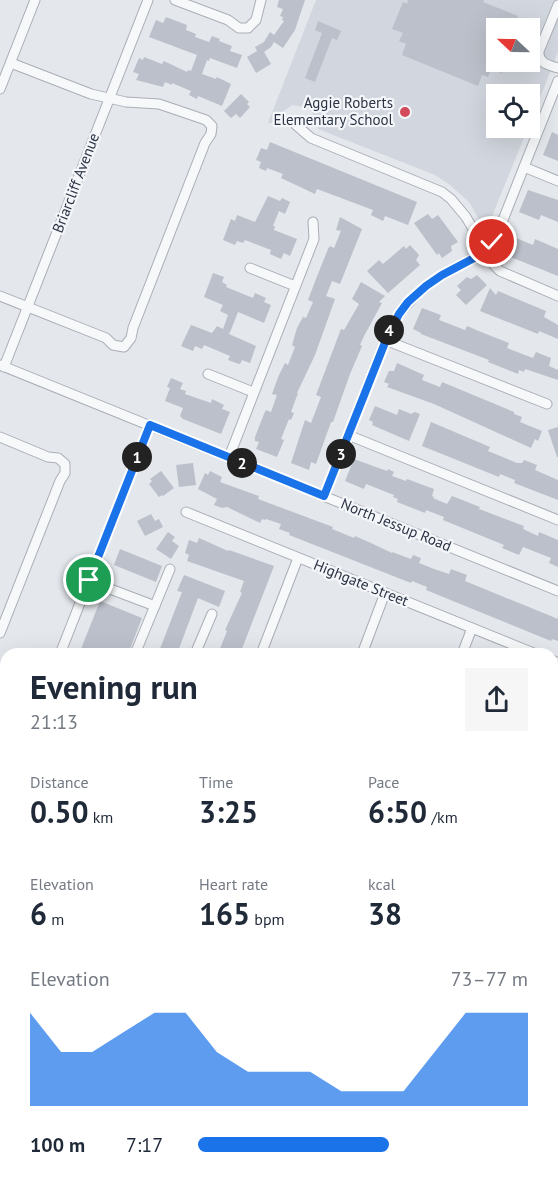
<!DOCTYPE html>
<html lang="en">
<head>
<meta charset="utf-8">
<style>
  body { margin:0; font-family:"PT Sans",sans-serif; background:#f6f6f7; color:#1f2937; height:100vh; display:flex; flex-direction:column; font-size:22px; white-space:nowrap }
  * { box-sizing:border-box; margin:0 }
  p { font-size:20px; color:#747a83 }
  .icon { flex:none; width:33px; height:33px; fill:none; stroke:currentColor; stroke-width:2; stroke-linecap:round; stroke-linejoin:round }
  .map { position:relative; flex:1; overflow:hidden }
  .drawer { position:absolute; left:0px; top:648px; width:558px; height:532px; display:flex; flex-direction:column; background:#fff; border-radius:18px 18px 0 0; box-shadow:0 6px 24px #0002 }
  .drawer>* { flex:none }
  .needle { width:39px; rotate:292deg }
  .tools { position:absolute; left:486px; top:18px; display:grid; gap:12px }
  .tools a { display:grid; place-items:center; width:54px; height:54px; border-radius:0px; background:#fff; box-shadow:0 6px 24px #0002; font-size:30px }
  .pin { position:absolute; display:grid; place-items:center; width:51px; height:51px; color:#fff; margin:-26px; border:3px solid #fff; border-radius:50%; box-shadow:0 2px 6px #0007 }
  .km { position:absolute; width:30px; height:30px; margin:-15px; border-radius:50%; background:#222; color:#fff; font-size:16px; line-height:30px; text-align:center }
  .round { display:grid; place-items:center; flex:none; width:63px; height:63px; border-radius:0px; background:#f6f6f7 }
  .overview { display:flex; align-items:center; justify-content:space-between; height:102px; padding:0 30px }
  h1 { font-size:33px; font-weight:700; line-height:45px }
  .stats { display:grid; grid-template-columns:repeat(3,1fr); gap:9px; height:102px; padding:6px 30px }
  .stats div { display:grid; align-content:center }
  .stats b { font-size:30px; font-weight:700 }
  .stats small { font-size:16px; font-weight:400 }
  .stats p { font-size:16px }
  .chart { height:168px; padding:12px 30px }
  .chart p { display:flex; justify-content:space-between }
  .chart svg { width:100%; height:108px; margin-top:6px; fill:#1a73e8; opacity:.7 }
  ul { padding:0 30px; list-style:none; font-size:20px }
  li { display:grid; grid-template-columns:96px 72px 1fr; align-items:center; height:45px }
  li i { height:15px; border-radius:8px; background:#1a73e8 }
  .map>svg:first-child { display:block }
  .built { fill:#d2d6de; fill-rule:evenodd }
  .building { fill:#bbc0ca }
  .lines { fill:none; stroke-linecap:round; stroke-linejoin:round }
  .minor-casing { stroke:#a9aeb7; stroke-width:11 }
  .major-casing { stroke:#a3abb8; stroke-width:14 }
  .minor { stroke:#f7f8fa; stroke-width:9 }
  .major { stroke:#fff; stroke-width:12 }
  .route-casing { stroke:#fff; stroke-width:12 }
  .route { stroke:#1a73e8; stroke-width:8 }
  .poi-dot { fill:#d1495b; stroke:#f4f6f9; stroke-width:2 }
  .labels { text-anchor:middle; stroke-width:4.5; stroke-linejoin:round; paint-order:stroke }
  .poi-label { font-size:15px; fill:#2b3445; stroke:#f4f6f9; text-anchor:end }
  .street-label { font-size:15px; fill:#2b3445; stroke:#f4f6f9 }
</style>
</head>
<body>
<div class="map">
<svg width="558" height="1180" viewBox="0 0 558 1180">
  <rect width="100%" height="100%" fill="#e4e7ec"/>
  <path class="built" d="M316 0H558V52L530 123V94H496V128H528L490 221 481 223 469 202 450 185 435 175 318 129 311 110 305 107 292 105 279 115 277 123H268ZM496 28H530V62H496Z"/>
  <g class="building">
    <path d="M279 0H305L295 30 283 48 274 42 271 47 264 52 271 64 256 73 247 57 257 51 255 47 264 42 270 32 274 35 284 21 282 20 283 17 280 16 283 9 277 7Z"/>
    <path d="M408 0H484L483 2 518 16 513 28H496V62H506L502 73 491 69 488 77 482 75 478 86 402 55 406 44 399 41 403 33 392 29 403 2 407 4Z"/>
    <path d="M166 17 187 25 186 30 196 34 195 37 209 42 212 36 220 39 219 41 232 46 230 51 242 55 237 68 210 58 209 61 207 60 202 74 216 79 217 77 231 84 222 106 198 96 197 99 189 95 191 91 172 83V85L165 82 163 87 136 80 139 74 133 72 139 58 143 60 144 57 162 64 164 61 187 72 188 70 191 71 197 55 149 37 156 20 163 23Z"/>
    <path d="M318 21 341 31 337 40 332 38 315 82 305 78 322 33 315 30Z"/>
    <path d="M241 94 249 102 247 104 250 107 240 118 236 114 231 118 224 111Z"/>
    <path d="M552 132 558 135V161L543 155Z"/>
    <path d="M270 142 417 202 408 225 385 216 383 221 371 215 373 210 317 189 315 194 281 178 283 174 267 168 266 171 259 168 261 162 256 160 261 148 267 150Z"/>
    <path d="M528 190 558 200V222L541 215 539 220 519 212Z"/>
    <path d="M268 196 280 201 282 198 290 202 285 214 279 211 273 226H275L274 230 297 239 290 256 284 253 281 259 270 254 271 250 245 240 243 243 237 241 235 245 223 240 231 219 235 221 237 215 255 222Z"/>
    <path d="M428 214 432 219 438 215 458 242 451 246 452 251 442 258 439 253 437 255 414 223Z"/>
    <path d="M340 217 362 229 340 284 332 281 326 296 335 299 315 355 297 393H298L291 412 294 413 291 420 289 419 281 439 284 440 277 457 256 449 259 442 255 441V437L264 414 266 410 271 412 277 395 272 394 279 375 285 363 288 365 295 347 292 345 297 328 303 317 306 318 313 302 308 300 316 279 328 249 330 246 334 248 341 231 336 230Z"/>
    <path d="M511 236 533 245 535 239 558 249V276L508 256 509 252 505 250Z"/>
    <path d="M410 245 419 255 416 260 420 265 388 293 367 271 379 260 383 264 404 246 406 249Z"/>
    <path d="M213 273 224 277 222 282 227 285 226 287 253 298 255 293 266 298 264 302 271 305 264 323 238 312 231 330 229 334 256 346 250 363 242 360 240 364 236 363 228 360 230 356 204 345 202 349 195 346 193 351 181 346 191 325 212 333 217 326 223 329 228 315 220 311 223 305 204 297Z"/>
    <path d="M477 275 487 285 466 305 456 295 461 290 457 286 467 277 471 279Z"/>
    <path d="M361 282 385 296 379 302 382 303 364 336 360 345 362 346 350 374 333 422H331L316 464 311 462 309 470 291 463 305 420 311 423 321 397 316 395 341 329 344 330 359 304 352 299Z"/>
    <path d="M490 288 496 295 498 291 546 311 544 317 558 325V339L539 331 538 334 480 311Z"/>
    <path d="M422 308 441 315 439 320 465 330 467 326 486 334 509 343 507 348 533 358 536 352 551 358 549 366 558 370V380L525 369 524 372 519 370 518 374 488 362 489 360 421 334V333L413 329Z"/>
    <path d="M397 363 424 375 422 380 440 387 442 382 514 412V414L522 417 520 422 542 431 538 441 535 439 531 448 434 404 387 387 389 384 384 382 389 371H394Z"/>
    <path d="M171 378 183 383 180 389 186 391 185 394 211 403 212 399 224 405 222 409 230 412 221 434 183 419 180 416 183 408 165 401 170 388 167 387Z"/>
    <path d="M375 406 397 415 399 409 411 414 415 412 420 414 409 441 372 425 373 422 369 420Z"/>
    <path d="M431 422 490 447 488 451 517 463H522L524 460 537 465 535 470 558 480V500L514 483 515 480 500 474 499 477 422 446Z"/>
    <path d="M558 427V457H557L548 430Z"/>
    <path d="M354 459 387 471 388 469 394 472 392 476 406 481 407 479 434 489 432 496 434 497 433 498 447 504 452 496 480 507 479 509 524 526 523 529 538 536 539 532 558 540V567L549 563 551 558 523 547 519 555 502 548 504 545 443 520 444 517 426 510 425 513 397 502 398 499 393 497 394 495 366 484 364 489 345 481Z"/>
    <path d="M193 463 196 485 179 487 176 465Z"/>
    <path d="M161 471 174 488 163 496 162 495 159 497 149 484 152 481 150 479Z"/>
    <path d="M210 471 222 477 220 482 259 496 258 499 333 527 332 529 354 538 355 536 371 543 392 553V552L411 559 413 555 421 558 419 563 434 569 449 574 451 569 467 575 465 581 558 619V641L552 639 551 641 426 590 427 587 412 581 411 583 289 535 290 533 279 529 281 524 266 519 265 520 262 519 260 523 227 507 222 508 214 505 217 499 198 489 205 473 208 475Z"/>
    <path d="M151 514 155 521 159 519 163 527 145 536 137 521Z"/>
    <path d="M168 532 175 537 172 541 179 546 171 559 156 549Z"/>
    <path d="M199 538 228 551 229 550 274 566 240 654H218L227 631 225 630 242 593 240 592 244 581 187 561 189 555 185 553 189 540 197 543Z"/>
    <path d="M120 549 162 566 156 582 114 565Z"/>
    <path d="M184 575 225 591 219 607 198 598 177 654H158L182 592 177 591Z"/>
    <path d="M100 601 142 618 128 654H79Z"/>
  </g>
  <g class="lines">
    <g class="minor-casing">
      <g id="minor">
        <path d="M175 0 228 20 239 28H248L256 20 261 0"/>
        <path d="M558 5 539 51C538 63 548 65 558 68"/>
        <path d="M0 89 35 0"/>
        <path d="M296 125 311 138 442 192 451 199 466 217 494 265 500 271 558 296"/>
        <path d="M524 167 558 181"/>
        <path d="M250 268 295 286"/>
        <path d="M0 296 106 338 113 345 124 347 131 338 133 328 205 143 211 134 212 126 206 120 159 104 126 102 91 94 11 63"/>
        <path d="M385 340 547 404"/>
        <path d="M0 365 558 591"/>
        <path d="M4 367 148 0"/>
        <path d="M208 374 253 392"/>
        <path d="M348 435 558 520"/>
        <path d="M0 437 48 457 58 458 65 464V473L60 481 0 633"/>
        <path d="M229 457 314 239 313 222"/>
        <path d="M324 496 391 326C404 305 420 289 441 276 467 259 482 259 499 230L558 81"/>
        <path d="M186 512 536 654"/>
        <path d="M89 581 155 606"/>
        <path d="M60 654 150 425"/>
        <path d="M135 654 170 569"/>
        <path d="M195 654 212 614"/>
        <path d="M261 654 298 558"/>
        <path d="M362 654 385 593"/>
        <path d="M462 654 472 628"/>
        <path d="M552 660 558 663"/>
        <path d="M552 683 558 668"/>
        <path d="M0 805 6 790"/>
        <path d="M0 851 6 854"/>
        <path d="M0 874 6 877"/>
        <path d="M0 888H6"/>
        <path d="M0 917 6 920"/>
        <path d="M552 998 558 1000"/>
        <path d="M552 1070 558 1055"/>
        <path d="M552 1117 558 1119"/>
        <path d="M0 1145 6 1148"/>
        <path d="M0 1173 19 1180"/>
        <path d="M400 1174 415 1180"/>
        <path d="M449 1174 462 1180"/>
        <path d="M61 1180 73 1174"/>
        <path d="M187 1180 190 1174"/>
        <path d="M278 1180 281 1174"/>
        <path d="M364 1180 366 1174"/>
      </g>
    </g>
    <g class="major-casing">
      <g id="major">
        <path d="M552 851 558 836"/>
        <path d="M552 895 558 880"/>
        <path d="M423 1180 425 1174"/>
        <path d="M440 1180 443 1174"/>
      </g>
    </g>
    <use href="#minor" class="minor"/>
    <use href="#major" class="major"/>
  </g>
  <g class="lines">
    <g class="route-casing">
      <path id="route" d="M89 580 150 425 324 496 386 340 399 314 408 302 426 286 442 275 476 257 492 242"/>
    </g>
    <use href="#route" class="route"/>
  </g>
  <circle class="poi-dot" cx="405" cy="112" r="6"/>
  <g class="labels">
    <g class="poi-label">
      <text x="393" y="108">Aggie Roberts<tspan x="393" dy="17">Elementary School</tspan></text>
    </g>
    <g class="street-label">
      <text transform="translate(76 183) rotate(-69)" y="5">Briarcliff Avenue</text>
      <text transform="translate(396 525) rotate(22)" y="5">North Jessup Road</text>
      <text transform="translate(361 583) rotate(22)" y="5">Highgate Street</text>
    </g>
  </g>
</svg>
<div class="tools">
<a><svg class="needle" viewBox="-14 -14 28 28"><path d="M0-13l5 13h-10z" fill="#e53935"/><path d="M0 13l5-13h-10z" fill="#747a83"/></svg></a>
<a><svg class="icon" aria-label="locate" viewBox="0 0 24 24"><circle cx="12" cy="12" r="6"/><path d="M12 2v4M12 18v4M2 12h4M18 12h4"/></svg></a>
</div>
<div class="pin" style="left:89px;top:580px;background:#1e9e55"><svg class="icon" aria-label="arrive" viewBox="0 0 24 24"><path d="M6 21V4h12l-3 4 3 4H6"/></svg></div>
<div class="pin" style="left:492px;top:242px;background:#d93025"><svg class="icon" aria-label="check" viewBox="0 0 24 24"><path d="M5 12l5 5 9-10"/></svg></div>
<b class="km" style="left:137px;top:457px">1</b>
<b class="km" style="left:242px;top:463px">2</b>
<b class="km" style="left:341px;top:454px">3</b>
<b class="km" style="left:389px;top:330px">4</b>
<section class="drawer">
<div class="overview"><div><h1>Evening run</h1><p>21:13</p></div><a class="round"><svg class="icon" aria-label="share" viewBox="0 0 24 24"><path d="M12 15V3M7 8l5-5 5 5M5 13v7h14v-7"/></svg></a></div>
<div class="stats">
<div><p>Distance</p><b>0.50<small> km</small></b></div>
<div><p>Time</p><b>3:25</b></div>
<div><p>Pace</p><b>6:50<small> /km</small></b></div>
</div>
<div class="stats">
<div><p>Elevation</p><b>6<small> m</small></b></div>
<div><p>Heart rate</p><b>165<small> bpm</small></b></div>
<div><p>kcal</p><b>38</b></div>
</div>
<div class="chart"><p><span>Elevation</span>73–77 m</p>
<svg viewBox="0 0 160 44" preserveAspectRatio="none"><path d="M0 44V6L10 22L20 22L30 14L40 6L50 6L60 22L70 30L80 30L90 30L100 38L110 38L120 38L130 22L140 6L150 6L160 6V44z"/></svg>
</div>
<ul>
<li><b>100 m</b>7:17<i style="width:58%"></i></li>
</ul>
</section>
</div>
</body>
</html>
